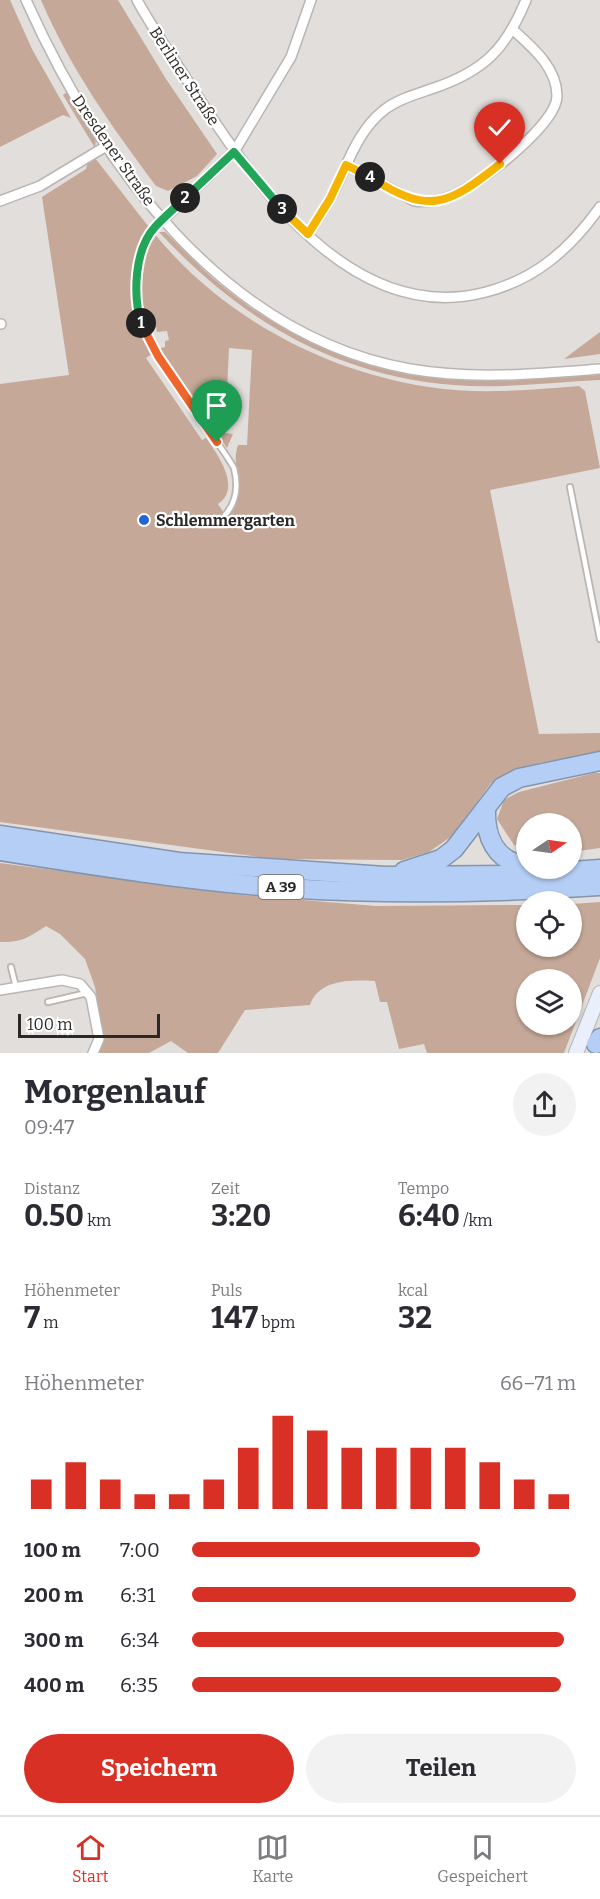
<!DOCTYPE html>
<html lang="de">
<head>
<meta charset="utf-8">
<style>
  body { margin:0; font-family:Bitter,serif; background:#f2f2f3; color:#2b2b33; height:100vh; display:flex; flex-direction:column; font-size:22px; white-space:nowrap }
  * { box-sizing:border-box; margin:0 }
  p { font-size:20px; color:#7c7c81 }
  .icon { flex:none; width:33px; height:33px; fill:none; stroke:currentColor; stroke-width:2; stroke-linecap:round; stroke-linejoin:round }
  .map { position:relative; height:1053px; overflow:hidden }
  .drawer { display:flex; flex-direction:column; background:#fff; flex:1 }
  .drawer>* { flex:none }
  .needle { width:39px; rotate:77deg }
  .controls { position:absolute; left:516px; top:813px; display:grid; gap:12px }
  .controls a { display:grid; place-items:center; width:66px; height:66px; border-radius:50%; background:#fff; box-shadow:0 2px 4px #0004; font-size:30px }
  .scale { position:absolute; left:18px; bottom:15px; width:142px; box-sizing:border-box; padding-left:6px; border:3px solid #2a2928; border-top:0; font-size:16px; line-height:21px; white-space:nowrap; color:#2a2928; -webkit-text-stroke:4px #fff; paint-order:stroke }
  .pin { position:absolute; display:grid; place-items:center; width:51px; height:51px; color:#fff; margin:-62px -26px; border-radius:50% 50% 50% 0; rotate:-45deg; box-shadow:0 0 6px #0007 }
  .pin .icon { rotate:45deg }
  .km { position:absolute; width:30px; height:30px; margin:-15px; border-radius:50%; background:#222; color:#fff; font-size:16px; line-height:30px; text-align:center }
  .round { display:grid; place-items:center; flex:none; width:63px; height:63px; border-radius:32px; background:#f2f2f3 }
  .overview { display:flex; align-items:center; justify-content:space-between; height:102px; padding:0 24px }
  h1 { font-size:33px; font-weight:700; line-height:45px }
  .stats { display:grid; grid-template-columns:repeat(3,1fr); gap:9px; height:102px; padding:6px 24px }
  .stats div { display:grid; align-content:center }
  .stats b { font-size:30px; font-weight:700 }
  .stats small { font-size:16px; font-weight:400 }
  .stats p { font-size:16px }
  .chart { height:168px; padding:12px 24px }
  .chart p { display:flex; justify-content:space-between }
  .chart svg { width:100%; height:108px; margin-top:6px; stroke:#d93025; stroke-width:6 }
  .action { display:flex; gap:12px; margin-top:auto; padding:12px 24px }
  .action a { flex:1; height:69px; border-radius:36px; background:#d93025; color:#fff; font-size:24px; font-weight:700; line-height:69px; text-align:center }
  .action a+a { background:#f2f2f3; color:#2b2b33 }
  ul { padding:0 24px; list-style:none; font-size:20px }
  li { display:grid; grid-template-columns:96px 72px 1fr; align-items:center; height:45px }
  li i { height:15px; border-radius:8px; background:#d93025 }
  .tab-bar { display:flex; justify-content:space-around; align-items:center; height:84px; border-top:2px solid #e1e1e2; background:#fff; font-size:16px; color:#7c7c81 }
  .tab-bar a { display:grid; justify-items:center; gap:3px }
  .tab-bar .current { color:#d93025 }
  .map>svg:first-child { display:block }
  .green { fill:#c5a898; fill-rule:evenodd }
  .lines { fill:none; stroke-linecap:round; stroke-linejoin:round }
  .lane-casing { stroke:#b9b5b3; stroke-width:8 }
  .street-casing { stroke:#b9b5b3; stroke-width:12 }
  .secondary-casing { stroke:#b9b5b3; stroke-width:16 }
  .highway-casing { stroke:#8494ad; stroke-width:21 }
  .lane { stroke:#fff; stroke-width:4.5 }
  .street { stroke:#fff; stroke-width:9 }
  .secondary { stroke:#e9f0fc; stroke-width:14 }
  .highway { stroke:#b5cef5; stroke-width:18 }
  .split-1-casing { stroke:#fff; stroke-width:12 }
  .split-2-casing { stroke:#fff; stroke-width:12 }
  .split-3-casing { stroke:#fff; stroke-width:12 }
  .split-4-casing { stroke:#fff; stroke-width:12 }
  .split-5-casing { stroke:#fff; stroke-width:12 }
  .split-1 { stroke:#f0652b; stroke-width:8 }
  .split-2 { stroke:#22a559; stroke-width:8 }
  .split-3 { stroke:#22a559; stroke-width:8 }
  .split-4 { stroke:#f5b400; stroke-width:8 }
  .split-5 { stroke:#f5b400; stroke-width:8 }
  .poi-dot { fill:#2365d1; stroke:#fff; stroke-width:2 }
  .labels { text-anchor:middle; stroke-width:4.5; stroke-linejoin:round; paint-order:stroke }
  .shield { fill:#fff; stroke:#6a6968; stroke-width:1.5 }
  .shield-label { font-size:15px; font-weight:bold; fill:#2a2928 }
  .street-label { font-size:16px; fill:#2a2928; stroke:#fff }
  .poi-label { font-size:16px; font-weight:bold; fill:#2a2928; stroke:#fff; text-anchor:start }
</style>
</head>
<body>
<div class="map">
<svg width="600" height="1053" viewBox="0 0 600 1053">
  <rect width="100%" height="100%" fill="#e2dedc"/>
  <g class="green">
    <path d="M0 0H10L32 49 71 118 63 115 0 147Z"/>
    <path d="M41 0H118L166 79 217 154 197 176 168 191 156 186C112 127 70 68 41 0Z"/>
    <path d="M67 92 96 139 95 148 63 95Z"/>
    <path d="M95 158 148 226C128 274 127 308 152 354L146 358 202 440 206 438C218 455 242 488 218 504L227 518C251 489 229 472 238 445H247L252 350 229 348 225 433 233 434 227 448 157 349 165 347V341L169 340 167 331 157 332 156 327 146 328C138 294 138 265 153 232 221 316 323 371 429 387 479 395 529 390 579 386L585 391 600 468 490 490 539 734 600 733V752L539 763 491 783 452 836 429 852 402 860 274 859 0 822V384L69 375 42 197 86 169 88 162Z"/>
    <path d="M159 232H165C184 250 201 269 221 285 287 340 373 376 459 380 506 383 553 377 600 375V380C551 382 503 389 454 385 333 375 240 319 159 232Z"/>
    <path d="M600 332V354L564 359Z"/>
    <path d="M594 773H600V848L572 852V824H526V850L514 845 497 819 504 800 519 792Z"/>
    <path d="M0 863 242 895 376 906 526 905V946H572V904L600 902V958L564 1053H427L424 1044 399 1049 387 1002H380L375 981C351 980 319 979 310 1005L245 1010 218 1053H188L171 1041 149 1053H98L104 1041 95 987 85 959 60 934 46 926C30 937 20 943 0 942ZM526 980H572V1024H526Z"/>
  </g>
  <g class="lines">
    <g class="lane-casing">
      <g id="lane">
        <path d="M164 219C148 233 141 250 138 271 127 347 199 407 234 468 238 484 237 502 225 515"/>
        <path d="M570 487 600 639"/>
        <path d="M11 967 16 987"/>
        <path d="M48 1002 87 993"/>
      </g>
    </g>
    <g class="street-casing">
      <g id="street">
        <path d="M26 0C99 163 223 336 410 369 473 380 536 374 600 369"/>
        <path d="M137 0C154 31 174 59 193 89 255 185 353 327 486 292 536 279 570 249 600 207"/>
        <path d="M346 165 414 201C430 203 444 200 458 193 483 181 557 124 557 96 557 67 531 46 512 29"/>
        <path d="M0 201 40 186 108 145"/>
        <path d="M164 219 234 152 291 57 311 0"/>
        <path d="M308 234C315 223 323 211 330 199 347 168 355 133 384 110 398 99 417 94 434 88 484 71 506 49 526 0"/>
        <path d="M0 324H1"/>
        <path d="M0 990 62 980 80 984 91 997 99 1039 93 1053"/>
      </g>
    </g>
    <g class="secondary-casing">
      <path id="secondary" d="M576 1053 600 993"/>
    </g>
    <g class="highway-casing">
      <g id="highway">
        <path d="M486 808C485 836 495 862 526 865"/>
        <path d="M0 835 179 862 385 876 516 875 600 869"/>
        <path d="M0 851C95 866 190 881 285 888 390 895 495 893 600 886"/>
        <path d="M404 871 441 859 454 849 502 787 519 778 600 761"/>
        <path d="M596 1044 600 1038"/>
      </g>
    </g>
    <use href="#lane" class="lane"/>
    <use href="#street" class="street"/>
    <use href="#secondary" class="secondary"/>
    <use href="#highway" class="highway"/>
  </g>
  <g class="lines">
    <g class="split-1-casing">
      <path id="split-1" d="M141 323 158 356 217 442"/>
    </g>
    <g class="split-2-casing">
      <path id="split-2" d="M141 323C133 295 134 250 155 227 164 217 175 208 185 198"/>
    </g>
    <g class="split-3-casing">
      <path id="split-3" d="M185 198 234 152 282 209"/>
    </g>
    <g class="split-4-casing">
      <path id="split-4" d="M282 209 308 234 330 199 346 165 370 177"/>
    </g>
    <g class="split-5-casing">
      <path id="split-5" d="M370 177C429 215 447 206 500 164"/>
    </g>
    <use href="#split-1" class="split-1"/>
    <use href="#split-2" class="split-2"/>
    <use href="#split-3" class="split-3"/>
    <use href="#split-4" class="split-4"/>
    <use href="#split-5" class="split-5"/>
  </g>
  <circle class="poi-dot" cx="144" cy="520" r="6"/>
  <g class="labels">
    <rect class="shield" x="258.5" y="875" width="45" height="24" rx="4.5"/>
    <g class="shield-label">
      <text x="281" y="892">A 39</text>
    </g>
    <g class="street-label">
      <text transform="translate(185 76) rotate(57)" y="6">Berliner Straße</text>
      <text transform="translate(114 150) rotate(55)" y="6">Dresdener Straße</text>
    </g>
    <g class="poi-label">
      <text x="156" y="526">Schlemmergarten</text>
    </g>
  </g>
</svg>
<div class="controls">
<a><svg class="needle" viewBox="-14 -14 28 28"><path d="M0-13l5 13h-10z" fill="#e53935"/><path d="M0 13l5-13h-10z" fill="#7c7c81"/></svg></a>
<a><svg class="icon" aria-label="locate" viewBox="0 0 24 24"><circle cx="12" cy="12" r="6"/><path d="M12 2v4M12 18v4M2 12h4M18 12h4"/></svg></a>
<a><svg class="icon" aria-label="layers" viewBox="0 0 24 24"><path d="M12 4l9 5-9 5-9-5zM3 14l9 5 9-5"/></svg></a>
</div>
<div class="scale">100 m</div>
<div class="pin" style="left:217px;top:442px;background:#1e9e55"><svg class="icon" aria-label="arrive" viewBox="0 0 24 24"><path d="M6 21V4h12l-3 4 3 4H6"/></svg></div>
<div class="pin" style="left:500px;top:164px;background:#d93025"><svg class="icon" aria-label="check" viewBox="0 0 24 24"><path d="M5 12l5 5 9-10"/></svg></div>
<b class="km" style="left:141px;top:323px">1</b>
<b class="km" style="left:185px;top:198px">2</b>
<b class="km" style="left:282px;top:209px">3</b>
<b class="km" style="left:370px;top:177px">4</b>
</div>
<section class="drawer">
<div class="overview"><div><h1>Morgenlauf</h1><p>09:47</p></div><a class="round"><svg class="icon" aria-label="share" viewBox="0 0 24 24"><path d="M12 15V3M7 8l5-5 5 5M5 13v7h14v-7"/></svg></a></div>
<div class="stats">
<div><p>Distanz</p><b>0.50<small> km</small></b></div>
<div><p>Zeit</p><b>3:20</b></div>
<div><p>Tempo</p><b>6:40<small> /km</small></b></div>
</div>
<div class="stats">
<div><p>Höhenmeter</p><b>7<small> m</small></b></div>
<div><p>Puls</p><b>147<small> bpm</small></b></div>
<div><p>kcal</p><b>32</b></div>
</div>
<div class="chart"><p><span>Höhenmeter</span>66–71 m</p>
<svg viewBox="0 0 160 44" preserveAspectRatio="none"><path d="M5 44V32M15 44V25M25 44V32M35 44V38M45 44V38M55 44V32M65 44V19M75 44V6M85 44V12M95 44V19M105 44V19M115 44V19M125 44V19M135 44V25M145 44V32M155 44V38"/></svg>
</div>
<ul>
<li><b>100 m</b>7:00<i style="width:75%"></i></li>
<li><b>200 m</b>6:31<i style="width:100%"></i></li>
<li><b>300 m</b>6:34<i style="width:97%"></i></li>
<li><b>400 m</b>6:35<i style="width:96%"></i></li>
</ul>
<div class="action"><a>Speichern</a><a>Teilen</a></div>
</section>
<nav class="tab-bar">
<a class="current"><svg class="icon" aria-label="home" viewBox="0 0 24 24"><path d="M3 11l9-7 9 7M6 9v11h12V9"/></svg>Start</a>
<a><svg class="icon" aria-label="map" viewBox="0 0 24 24"><path d="M3 6l6-2 6 2 6-2v14l-6 2-6-2-6 2zM9 4v14M15 6v14"/></svg>Karte</a>
<a><svg class="icon" aria-label="saved" viewBox="0 0 24 24"><path d="M7 4h10v16l-5-4-5 4z"/></svg>Gespeichert</a>
</nav>
</body>
</html>
